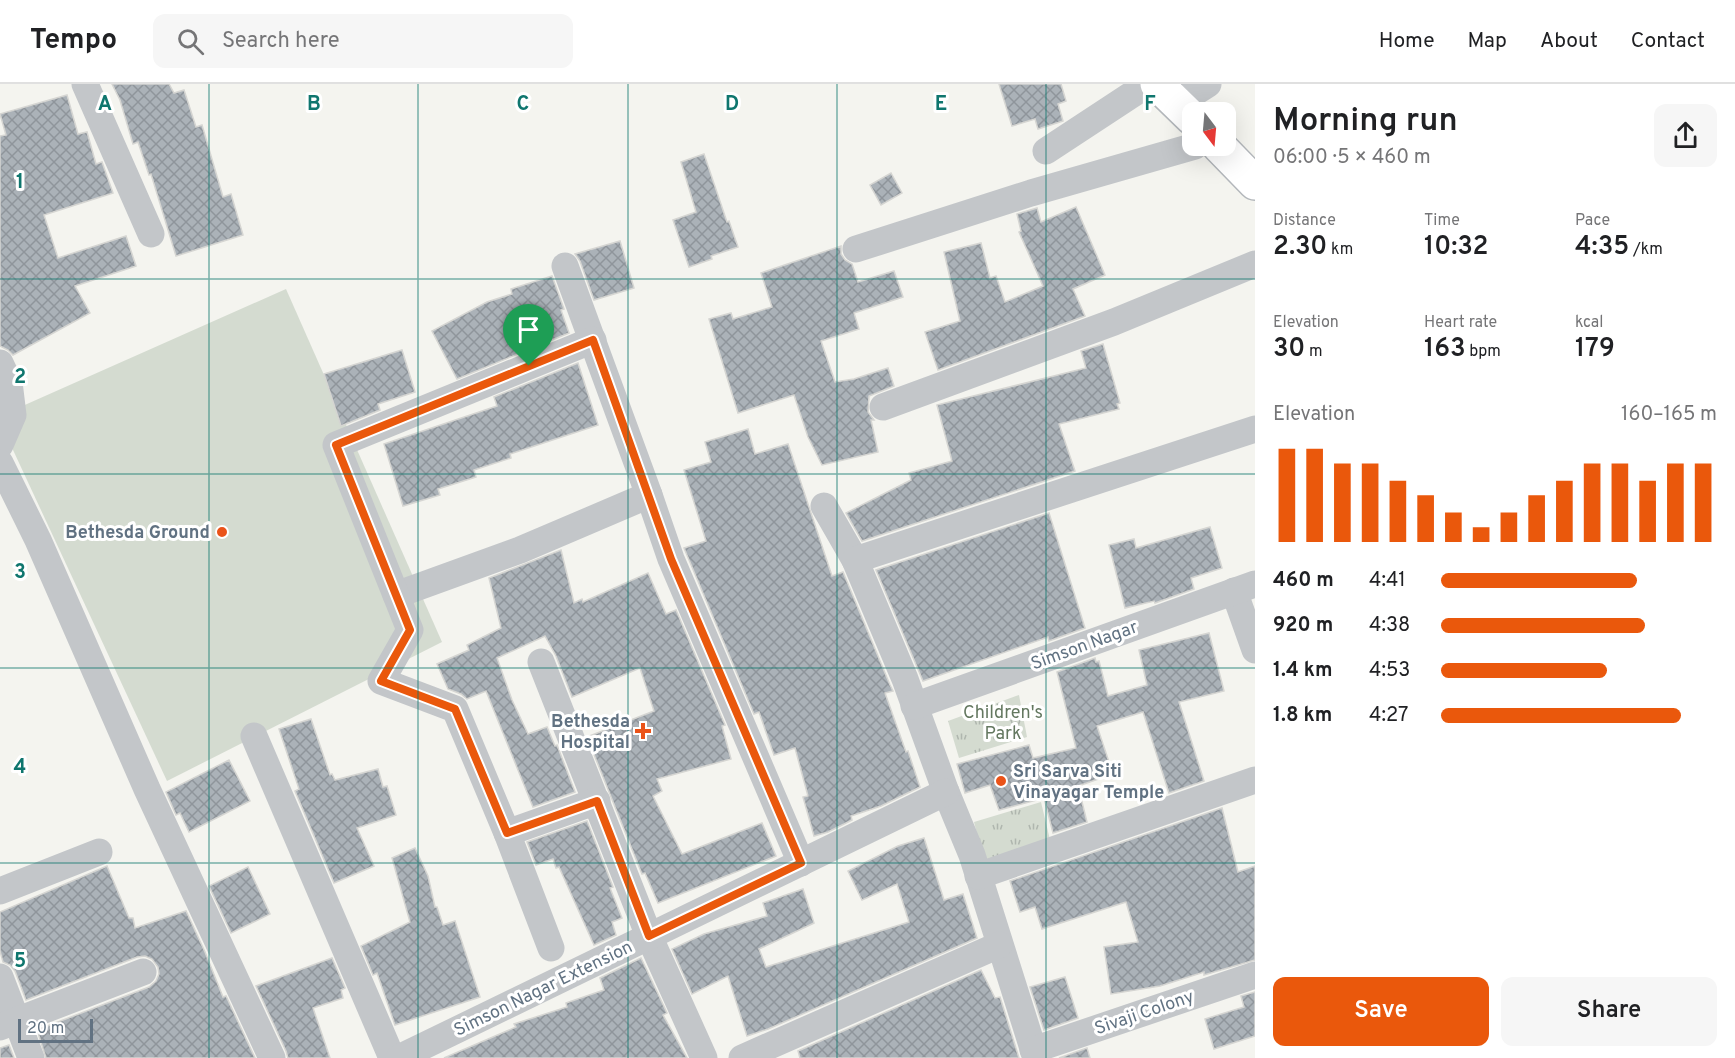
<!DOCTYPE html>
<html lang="en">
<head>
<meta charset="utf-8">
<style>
  body { margin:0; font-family:Overpass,sans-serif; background:#f6f6f6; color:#202124; height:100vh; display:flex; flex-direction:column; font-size:22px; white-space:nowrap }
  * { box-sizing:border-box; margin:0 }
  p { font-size:20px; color:#757577 }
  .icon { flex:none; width:33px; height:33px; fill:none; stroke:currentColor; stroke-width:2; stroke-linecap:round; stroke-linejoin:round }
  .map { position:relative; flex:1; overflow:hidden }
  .side { display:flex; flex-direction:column; background:#fff; width:480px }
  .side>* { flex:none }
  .needle { width:39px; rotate:164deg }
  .fabs { position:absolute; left:1182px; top:18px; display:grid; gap:12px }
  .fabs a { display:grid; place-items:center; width:54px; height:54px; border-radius:12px; background:#fff; box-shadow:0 6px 24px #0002; font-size:30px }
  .scale { position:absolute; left:18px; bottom:15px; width:75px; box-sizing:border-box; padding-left:6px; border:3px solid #617282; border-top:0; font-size:16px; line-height:21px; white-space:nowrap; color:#617282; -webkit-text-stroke:4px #fff; paint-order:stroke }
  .pin { position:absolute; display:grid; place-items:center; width:51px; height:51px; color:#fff; margin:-62px -26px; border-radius:50% 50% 50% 0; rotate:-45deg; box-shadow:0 0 6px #0007 }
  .pin .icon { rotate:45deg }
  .round { display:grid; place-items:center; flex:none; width:63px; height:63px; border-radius:12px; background:#f6f6f6 }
  .summary { display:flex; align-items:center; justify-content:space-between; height:102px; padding:0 18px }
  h1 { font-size:33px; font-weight:600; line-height:45px }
  .metrics { display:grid; grid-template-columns:repeat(3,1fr); gap:9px; height:102px; padding:6px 18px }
  .metrics div { display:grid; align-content:center }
  .metrics b { font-size:26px; font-weight:600 }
  .metrics small { font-size:16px; font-weight:400 }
  .metrics p { font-size:16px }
  .chart { height:168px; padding:12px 18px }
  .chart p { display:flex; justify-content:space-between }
  .chart svg { width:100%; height:108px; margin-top:6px; stroke:#ea580c; stroke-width:6 }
  .action { display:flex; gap:12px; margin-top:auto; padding:12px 18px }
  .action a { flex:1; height:69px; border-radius:12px; background:#ea580c; color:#fff; font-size:24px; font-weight:600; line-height:69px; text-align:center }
  .action a+a { background:#f6f6f6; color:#202124 }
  ul { padding:0 18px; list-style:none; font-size:20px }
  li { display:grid; grid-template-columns:96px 72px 1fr; align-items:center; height:45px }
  li i { height:15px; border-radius:8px; background:#ea580c }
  header { display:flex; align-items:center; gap:36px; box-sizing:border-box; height:84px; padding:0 30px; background:#fff; border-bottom:2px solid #e0e0e0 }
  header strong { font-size:28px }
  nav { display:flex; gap:33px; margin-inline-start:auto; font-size:21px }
  .search { width:420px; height:54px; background:#f6f6f6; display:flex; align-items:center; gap:15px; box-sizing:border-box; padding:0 21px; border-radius:12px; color:#757577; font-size:22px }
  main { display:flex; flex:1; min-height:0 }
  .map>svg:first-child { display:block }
  .grass { fill:url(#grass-tufts) }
  .garden { fill:#d4dbd0 }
  .building { fill:url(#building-cross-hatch); stroke:#d5d5d2; stroke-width:1.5 }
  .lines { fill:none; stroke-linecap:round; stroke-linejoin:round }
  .primary-casing { stroke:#b3b7bb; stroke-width:36 }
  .minor { stroke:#c3c6c9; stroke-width:27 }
  .primary { stroke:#fff; stroke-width:33 }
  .route-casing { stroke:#fff; stroke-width:12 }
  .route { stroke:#ea580c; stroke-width:8 }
  .grid { fill:none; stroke:#0f766e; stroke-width:1.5; stroke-opacity:0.55 }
  .poi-dot { fill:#ea5319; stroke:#fff; stroke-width:2 }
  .labels { text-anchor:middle; stroke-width:6; stroke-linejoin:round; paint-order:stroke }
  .poi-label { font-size:18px; font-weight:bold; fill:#617282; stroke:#fff; text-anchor:end }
  .street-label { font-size:18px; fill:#617282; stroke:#fff }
  .park-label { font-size:18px; fill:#647860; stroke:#fff }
  .grid-label { font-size:20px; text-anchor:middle; font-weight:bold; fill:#0f766e; stroke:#fff; stroke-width:6; stroke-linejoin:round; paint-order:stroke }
</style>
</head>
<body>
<header>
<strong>Tempo</strong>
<div class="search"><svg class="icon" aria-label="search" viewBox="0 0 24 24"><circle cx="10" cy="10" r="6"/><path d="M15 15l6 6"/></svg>Search here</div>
<nav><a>Home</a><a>Map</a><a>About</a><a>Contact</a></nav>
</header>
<main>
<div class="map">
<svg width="1255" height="974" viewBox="0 0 1255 974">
  <defs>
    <pattern id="grass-tufts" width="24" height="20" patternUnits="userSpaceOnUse" patternTransform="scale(1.5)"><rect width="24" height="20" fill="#d4dbd0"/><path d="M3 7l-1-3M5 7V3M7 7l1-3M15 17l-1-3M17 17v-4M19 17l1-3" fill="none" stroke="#afb6ae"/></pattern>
    <pattern id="building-cross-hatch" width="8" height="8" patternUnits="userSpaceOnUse" patternTransform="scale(1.5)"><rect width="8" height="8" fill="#abb2b8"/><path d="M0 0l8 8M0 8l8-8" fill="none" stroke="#8f959b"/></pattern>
  </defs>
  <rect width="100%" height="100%" fill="#f4f4ef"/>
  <g class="grass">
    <path d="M1019 611 1027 653 959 674 948 637Z"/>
    <path d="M1041 718 1051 760 985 782 974 738Z"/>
  </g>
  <path class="garden" d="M286 205 442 558 167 697 0 338V332Z"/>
  <g class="building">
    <path d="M112 0H169L174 9 184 6 196 43 202 41 223 113 231 110 243 151 176 172 151 90 149 91 138 58 133 60 120 16Z"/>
    <path d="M999 0H1061L1066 17 1058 20 1063 37 1038 45 1035 35 1012 42Z"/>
    <path d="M67 11 78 50 87 48 96 80 102 78 113 109 44 131 58 174 126 152 136 182 75 202 90 229 13 271 8 266 0 262V52L6 51 0 30Z"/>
    <path d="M704 70 727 138 729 137 738 163 711 172 712 175 689 183 673 136 696 128 681 78Z"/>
    <path d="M891 89 902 109 881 121 870 101Z"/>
    <path d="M1076 123 1105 191 1073 205 1085 232 938 286 925 248 960 237 944 168 981 159 990 194 996 192 1005 218 1043 202 1019 148 1021 147 1017 130 1037 124 1041 138Z"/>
    <path d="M620 157 634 204 594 216 580 177 575 170Z"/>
    <path d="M841 162V170L845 176 852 180 858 198 894 187 903 213 854 229 859 245 821 257 835 298 854 295 888 284 894 302 869 312 868 328 874 336H871L878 368 822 381 808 353 794 311 738 329 709 235 731 229 733 235 772 223 761 189Z"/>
    <path d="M552 192 564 225 561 226 569 249 457 295 432 247 487 218 512 210 511 205Z"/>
    <path d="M1103 260 1120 319 1117 320 1119 325 1059 340 1075 387 862 457 846 429 911 396 909 389 952 377 937 321 1086 284 1081 267Z"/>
    <path d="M402 266 415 308 378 320 380 326 341 342 324 290Z"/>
    <path d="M578 279 598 341 510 370 511 374 474 386 476 393 438 405 440 411 403 422 384 360 497 322 494 313Z"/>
    <path d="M748 345 755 370 788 360 832 492 843 488 890 601 893 607 885 609 906 668 908 667 920 703 881 722 851 732 852 736 828 748 814 752 803 713 808 712 795 664 774 671 759 628 754 630 684 464 706 457 684 386 711 378 705 358Z"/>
    <path d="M1049 429 1085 544 1049 557 1048 553 923 597 876 486Z"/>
    <path d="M1210 443 1222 484 1191 494 1194 505 1155 519 1154 517 1125 524 1109 461 1134 455 1136 464Z"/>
    <path d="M561 466 574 519 582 515 583 518 648 489 666 530 676 526 725 641 722 642 731 675 657 695 662 707 653 712 682 770 762 739 776 772 658 819 645 789 642 790 587 653 654 627 640 584 572 613 556 572 545 552 497 574 512 616 528 650 547 643 555 662 557 661 575 708 533 723 486 607 467 615 461 610 448 605 437 580 469 566 467 561 501 544 489 494Z"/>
    <path d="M1209 549 1224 607 1179 618 1204 697 1169 709 1143 628 1097 642 1113 690 1078 702 1087 738 1053 749 1044 714 999 726 990 701 965 709 957 680 1029 661 1033 674 1076 664 1057 588 1095 574 1096 578 1099 577 1108 612 1147 601 1139 566Z"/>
    <path d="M311 635 330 691 332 690 335 696 378 685 383 703 387 702 396 731 357 744 374 782 334 799 295 707 299 705 279 645Z"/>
    <path d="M229 676 250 717 189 748 180 729 176 731 166 708Z"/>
    <path d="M1222 724 1238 788 1255 782V876L1204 891V888L1160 902 1111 910 1104 863 1138 858 1126 818 1042 845 1035 823 1020 828 1010 797Z"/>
    <path d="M587 737 613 803 610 804 622 834 612 838 616 851 594 861 559 783 556 784 553 775 536 781 527 758Z"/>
    <path d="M924 754 944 816 963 810 977 854 768 945 747 952 728 892 692 910 672 865 704 850 767 832 763 819 803 805 814 839 759 865 766 883 909 838 897 800 862 816 848 787 898 762Z"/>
    <path d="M415 764 428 792 435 823H437L443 841 455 837 480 913 395 941 377 889 373 891 361 862 410 838 392 774Z"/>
    <path d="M107 782 129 834H133L135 844 186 827 205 868 223 913 226 912 255 974H46L37 946 149 903 156 897 159 890 158 883 152 875 145 872 137 873 26 916 15 887 10 881 3 878 0 867V828Z"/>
    <path d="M248 783 270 830 231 849 209 802Z"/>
    <path d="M332 874 345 904 341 906 343 914 313 924 330 974H288L286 967 256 902Z"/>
    <path d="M641 874 667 929 663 931 687 974H444L516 943 514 940 567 923 566 919 604 906 600 894Z"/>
    <path d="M981 886 995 914 1000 913 1019 974H800L798 967Z"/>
    <path d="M1065 893 1078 934 1044 946 1030 903Z"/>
    <path d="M1255 908V952L1214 965 1205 935 1244 923 1241 912Z"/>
    <path d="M9 961 14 974H0V964Z"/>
    <path d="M1087 964 1090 974H1059Z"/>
  </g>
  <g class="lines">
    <g class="primary-casing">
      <g id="primary">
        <path d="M1157 0 1192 34"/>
        <path d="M1219 62 1255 99"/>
      </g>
    </g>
    <g class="minor">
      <path d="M85 0 151 150"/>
      <path d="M1178 19 1208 0"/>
      <path d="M1046 67 1148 0"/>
      <path d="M856 165 1031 109 1195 62"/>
      <path d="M565 182 649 411 671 475 801 779"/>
      <path d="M0 279 9 298 13 331 0 361"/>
      <path d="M883 323 1114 238 1255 180"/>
      <path d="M0 379 38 456 147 705 272 974"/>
      <path d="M824 422 855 476 905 595 946 708 972 771 1036 974"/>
      <path d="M855 476 1255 345"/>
      <path d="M1234 507 1255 566"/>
      <path d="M396 511 520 466 649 411"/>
      <path d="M541 578 649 852 704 974"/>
      <path d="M914 622 1255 500"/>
      <path d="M254 652 392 974"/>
      <path d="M507 749 597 717"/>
      <path d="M978 792 1255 696"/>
      <path d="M0 807 99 768"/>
      <path d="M551 864 507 749 455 625 381 597 410 546 336 361 593 256"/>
      <path d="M0 893 31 974"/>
      <path d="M0 943 143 888"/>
      <path d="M1033 966 1255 891"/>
      <path d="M399 974 946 708"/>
      <path d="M742 974 999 861"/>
    </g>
    <use href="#primary" class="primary"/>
  </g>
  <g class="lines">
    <g class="route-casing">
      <path id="route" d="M593 256 671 475 801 779 649 852 597 717 507 749 455 625 381 597 410 546 336 361Z"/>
    </g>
    <use href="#route" class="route"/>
  </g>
  <path class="grid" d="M209 0V974M418 0V974M628 0V974M837 0V974M1046 0V974M0 195H1255M0 390H1255M0 584H1255M0 779H1255"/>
  <g class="poi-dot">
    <circle cx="222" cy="448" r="6"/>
    <path d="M640 638h6v6h6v6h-6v6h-6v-6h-6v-6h6z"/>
    <circle cx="1001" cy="697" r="6"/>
  </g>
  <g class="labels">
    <g class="poi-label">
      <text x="210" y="454">Bethesda Ground</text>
      <text x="630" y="643">Bethesda<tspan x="630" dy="21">Hospital</tspan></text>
      <text x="1013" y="693" text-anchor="start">Sri Sarva Siti<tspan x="1013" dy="21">Vinayagar Temple</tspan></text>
    </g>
    <g class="street-label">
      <text transform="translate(1084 561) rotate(-20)" y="6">Simson Nagar</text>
      <text transform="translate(543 904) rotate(-26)" y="6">Simson Nagar Extension</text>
      <text transform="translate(1144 928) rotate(-19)" y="6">Sivaji Colony</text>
    </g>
    <g class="park-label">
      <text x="1003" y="634">Children's<tspan x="1003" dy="21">Park</tspan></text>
    </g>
  </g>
  <g class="grid-label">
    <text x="105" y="26">A</text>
    <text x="314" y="26">B</text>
    <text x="523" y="26">C</text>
    <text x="732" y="26">D</text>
    <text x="941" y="26">E</text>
    <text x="1150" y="26">F</text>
    <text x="20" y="104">1</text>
    <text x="20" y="299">2</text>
    <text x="20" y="494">3</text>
    <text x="20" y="689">4</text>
    <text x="20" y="883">5</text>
  </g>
</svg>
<div class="fabs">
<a><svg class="needle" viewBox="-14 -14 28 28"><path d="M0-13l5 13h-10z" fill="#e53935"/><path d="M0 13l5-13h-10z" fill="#757577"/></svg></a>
</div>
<div class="scale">20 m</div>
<div class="pin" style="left:529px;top:282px;background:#1e9e55"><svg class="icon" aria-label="arrive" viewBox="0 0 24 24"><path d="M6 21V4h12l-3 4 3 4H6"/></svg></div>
</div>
<section class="side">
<div class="summary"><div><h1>Morning run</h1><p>06:00 · 5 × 460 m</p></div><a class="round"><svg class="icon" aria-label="share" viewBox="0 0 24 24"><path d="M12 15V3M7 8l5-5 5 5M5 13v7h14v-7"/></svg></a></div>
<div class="metrics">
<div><p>Distance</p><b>2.30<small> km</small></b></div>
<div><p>Time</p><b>10:32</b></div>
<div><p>Pace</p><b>4:35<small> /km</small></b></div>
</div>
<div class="metrics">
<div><p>Elevation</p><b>30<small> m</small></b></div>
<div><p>Heart rate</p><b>163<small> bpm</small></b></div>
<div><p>kcal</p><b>179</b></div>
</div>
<div class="chart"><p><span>Elevation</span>160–165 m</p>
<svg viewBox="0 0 160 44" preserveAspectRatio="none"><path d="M5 44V6M15 44V6M25 44V12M35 44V12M45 44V19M55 44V25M65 44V32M75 44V38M85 44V32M95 44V25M105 44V19M115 44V12M125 44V12M135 44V19M145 44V12M155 44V12"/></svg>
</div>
<ul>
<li><b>460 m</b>4:41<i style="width:71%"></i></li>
<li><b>920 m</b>4:38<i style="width:74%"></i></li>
<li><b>1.4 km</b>4:53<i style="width:60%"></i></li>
<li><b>1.8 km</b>4:27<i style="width:87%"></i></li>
</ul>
<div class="action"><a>Save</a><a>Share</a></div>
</section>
</main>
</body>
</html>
